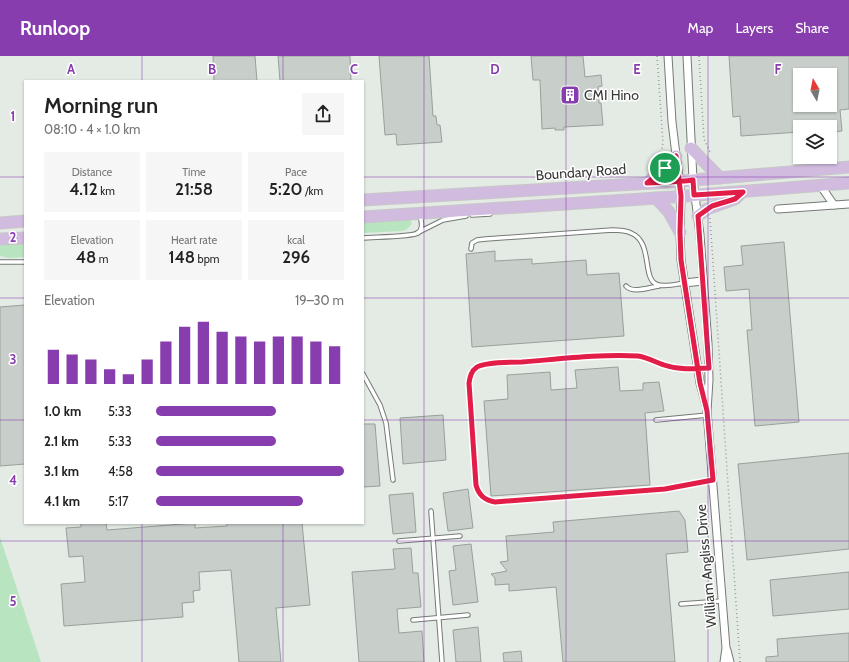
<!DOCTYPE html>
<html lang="en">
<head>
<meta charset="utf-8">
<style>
  body { margin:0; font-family:Cabin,sans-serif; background:#f6f6f6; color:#222; height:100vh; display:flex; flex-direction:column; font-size:15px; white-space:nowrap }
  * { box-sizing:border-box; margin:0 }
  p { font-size:13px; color:#767676 }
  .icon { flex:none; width:22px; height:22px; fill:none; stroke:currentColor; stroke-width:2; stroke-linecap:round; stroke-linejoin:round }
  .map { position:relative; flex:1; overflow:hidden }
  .panel { position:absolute; left:24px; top:24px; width:340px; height:444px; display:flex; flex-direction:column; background:#fff; border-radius:0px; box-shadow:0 1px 3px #0004 }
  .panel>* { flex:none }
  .needle { width:26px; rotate:350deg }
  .tools { position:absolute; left:793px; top:12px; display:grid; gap:8px }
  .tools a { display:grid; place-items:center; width:44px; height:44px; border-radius:0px; background:#fff; box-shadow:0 1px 3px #0004; font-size:20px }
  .pin { position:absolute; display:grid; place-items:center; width:34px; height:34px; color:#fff; margin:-17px; border:2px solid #fff; border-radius:50%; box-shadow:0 1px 4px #0007 }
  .round { display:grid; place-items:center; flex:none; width:42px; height:42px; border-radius:0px; background:#f6f6f6 }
  .summary { display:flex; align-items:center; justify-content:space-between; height:68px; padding:0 20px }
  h1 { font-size:22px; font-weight:600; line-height:30px }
  .figures { display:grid; grid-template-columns:repeat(3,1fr); gap:6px; height:68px; padding:4px 20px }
  .figures div { display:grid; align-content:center; border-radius:0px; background:#f6f6f6; text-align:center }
  .figures b { font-size:17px; font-weight:600 }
  .figures small { font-size:11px; font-weight:400 }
  .figures p { font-size:11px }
  .chart { height:112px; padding:8px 20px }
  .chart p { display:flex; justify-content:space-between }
  .chart svg { width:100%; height:72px; margin-top:4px; stroke:#883dae; stroke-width:6 }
  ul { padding:0 20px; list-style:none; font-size:13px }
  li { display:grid; grid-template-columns:64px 48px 1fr; align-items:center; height:30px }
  li i { height:10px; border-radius:5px; background:#883dae }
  header { display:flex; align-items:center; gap:24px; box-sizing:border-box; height:56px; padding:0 20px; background:#883dae; color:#fff }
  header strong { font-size:19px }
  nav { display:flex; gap:22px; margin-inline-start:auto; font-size:14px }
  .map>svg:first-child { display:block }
  .green { fill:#b8e5c0 }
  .building { fill:#c8cec9; stroke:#999f9a; fill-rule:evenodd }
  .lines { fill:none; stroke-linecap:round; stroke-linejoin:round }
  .lane-casing { stroke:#747a75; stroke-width:5.5 }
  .street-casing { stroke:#747a75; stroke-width:9 }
  .primary-casing { stroke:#c7c8c7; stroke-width:13 }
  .path { stroke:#949894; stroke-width:1.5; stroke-dasharray:1 3; stroke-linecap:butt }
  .lane { stroke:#fff; stroke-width:3.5 }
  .street { stroke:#fff; stroke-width:7 }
  .primary { stroke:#d1bbdf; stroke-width:11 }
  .route-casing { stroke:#fff; stroke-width:8 }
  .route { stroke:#e11d48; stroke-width:5 }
  .grid { fill:none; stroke:#883dae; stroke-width:1; stroke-opacity:0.55 }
  .labels { text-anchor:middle; stroke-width:3; stroke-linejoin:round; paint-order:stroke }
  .poi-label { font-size:14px; fill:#373937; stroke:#fff; text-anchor:start }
  .street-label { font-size:14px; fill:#373937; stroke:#fff }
  .grid-label { font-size:13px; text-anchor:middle; font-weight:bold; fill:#883dae; stroke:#fff; stroke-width:3; stroke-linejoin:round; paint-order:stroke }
</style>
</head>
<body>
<header>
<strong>Runloop</strong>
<nav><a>Map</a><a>Layers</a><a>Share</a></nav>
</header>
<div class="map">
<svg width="849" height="606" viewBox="0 0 849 606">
  <rect width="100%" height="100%" fill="#e4ebe5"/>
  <g class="green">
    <path d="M409 162 412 168 406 174 402 175 363 177V165Z"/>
    <path d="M25 186V201L9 202 0 200V190L1 189Z"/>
    <path d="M0 481 41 606H0Z"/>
  </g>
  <g class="building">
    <path d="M213 0H255L257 25H214Z"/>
    <path d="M278 0H350L351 25H280Z"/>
    <path d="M379 0H429L433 60H436L437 69H440L442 86 397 89 396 78 385 79Z"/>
    <path d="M531 0H583L585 21 601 19 602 30 598 31 599 47H601L603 69 564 71V74H555V72L542 73 540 24H533Z"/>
    <path d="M729 0H849V53L840 54 842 75 830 76V71H800V76L741 80 740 60 733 61ZM800 19H830V49H800Z"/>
    <path d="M784 186 799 366 755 370 747 274H752L749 233 726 235 724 211 743 209 741 190Z"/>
    <path d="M495 195V205L532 203V208L586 204 587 219 619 217 624 280 472 291 466 198Z"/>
    <path d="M25 249V408L0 410V251Z"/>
    <path d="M618 311 620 335 643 334V327L659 326 664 355 645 357 650 429 491 440 484 345 508 343 507 319 550 316 551 334 577 332 575 314Z"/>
    <path d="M443 359 446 404 403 408 400 362Z"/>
    <path d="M363 368H375L380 430 363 431Z"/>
    <path d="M849 397V493L747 504 738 408Z"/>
    <path d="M468 433 473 472 448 475 443 437Z"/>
    <path d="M413 437 416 476 393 478 389 439Z"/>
    <path d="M679 455 685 464 688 496 666 498 675 606H563L556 531 509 535V528L495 529V522L491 518 507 515 500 506 508 505 506 480 554 476 553 466Z"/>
    <path d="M81 467H106L107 474 195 467V472L227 470V467H302L310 549 276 552 281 606H239L231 514 199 516 200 534 193 535 194 546 182 547 183 561 64 570 61 528 85 526 83 500 69 501 66 472 81 471Z"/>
    <path d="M471 488 478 546 453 549 449 515 456 514 453 490Z"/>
    <path d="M411 492 413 517H418L421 551 397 553 399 577 422 575 424 606H359L352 516 395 513 393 493Z"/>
    <path d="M849 516V553L773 560 770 524Z"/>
    <path d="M478 571 481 606H456L453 574Z"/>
    <path d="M849 577V606H766V601L778 600 777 583Z"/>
    <path d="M521 595 522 606H504L503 597Z"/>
  </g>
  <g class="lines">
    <g class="lane-casing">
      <g id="lane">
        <path d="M472 159 490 158"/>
        <path d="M417 177 443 164 466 160"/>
        <path d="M363 182C373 181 411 181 418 177 424 172 421 165 420 159"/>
        <path d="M471 193 472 187 477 184 486 183 612 174C619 174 625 174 631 177 653 186 642 221 656 228 663 232 677 228 684 227"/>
        <path d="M0 206H25"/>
        <path d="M626 230C633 238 650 231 659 230"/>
        <path d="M709 312 681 313 665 309 640 300H603L482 309C473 313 470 317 469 327L476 429C479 440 485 444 495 446L665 433 713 424"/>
        <path d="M363 318 380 349 386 367 393 424"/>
        <path d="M656 364 708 359"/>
        <path d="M431 455 442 606"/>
        <path d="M399 485 460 480"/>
        <path d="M681 548 722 545"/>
        <path d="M413 564 468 559"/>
      </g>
    </g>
    <g class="street-casing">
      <g id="street">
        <path d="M668 0 672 66 681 140 680 176 681 204 700 327 706 349"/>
        <path d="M687 0 693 124 700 179 708 288 709 324 707 355 726 592 724 606"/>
        <path d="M820 129 834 149"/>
        <path d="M778 153 849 148"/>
        <path d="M684 227 703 225"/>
        <path d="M727 594 730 606"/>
      </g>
    </g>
    <g class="primary-casing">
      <g id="primary">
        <path d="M691 92 720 122"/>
        <path d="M647 127 668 110 676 100"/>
        <path d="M656 142 669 156 680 176"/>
        <path d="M363 144 670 126 849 111"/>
        <path d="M698 160 707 153 735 143 741 137"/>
        <path d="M363 161 673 141 849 127"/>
        <path d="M0 167 25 165"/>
        <path d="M0 183 25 182"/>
      </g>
    </g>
    <g class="path">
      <path d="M657 0 663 86 660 104"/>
      <path d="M699 0 704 83 710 96"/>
      <path d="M710 162 740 606"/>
    </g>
    <use href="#lane" class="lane"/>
    <use href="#street" class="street"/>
    <use href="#primary" class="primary"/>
  </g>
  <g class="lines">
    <g class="route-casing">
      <path id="route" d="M665 112 668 110 676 100 681 140 680 176 681 204 700 327 707 355 713 424 665 433 495 446C485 444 479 440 476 429L469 327C470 321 471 315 477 311 485 306 512 306 522 306 560 303 599 298 638 300 646 301 655 306 664 309 679 314 693 313 709 312L698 160 712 150 735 143 743 136 694 139 693 124C678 126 663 126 647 127L665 112"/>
    </g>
    <use href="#route" class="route"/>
  </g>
  <path class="grid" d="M142 0V25M283 0V25M424 0V606M566 0V606M708 0V606M0 121H25M363 121H849M0 242H25M363 242H849M0 364H25M363 364H849M142 467V606M283 467V606M0 485H849"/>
  <defs>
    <g id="building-square" transform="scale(1)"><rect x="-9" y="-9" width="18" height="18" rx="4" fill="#883dae" stroke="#fff"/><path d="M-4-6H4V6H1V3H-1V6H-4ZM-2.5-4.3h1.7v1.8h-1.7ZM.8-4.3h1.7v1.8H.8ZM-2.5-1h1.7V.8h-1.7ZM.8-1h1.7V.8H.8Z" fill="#fff"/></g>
  </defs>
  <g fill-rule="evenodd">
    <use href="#building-square" x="570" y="39"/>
  </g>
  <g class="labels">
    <g class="poi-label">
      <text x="584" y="44">CMI Hino</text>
    </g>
    <g class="street-label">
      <text transform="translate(581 116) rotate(-4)" y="5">Boundary Road</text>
      <text transform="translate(706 510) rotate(-95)" y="5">William Angliss Drive</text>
    </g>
  </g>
  <g class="grid-label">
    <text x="71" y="18">A</text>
    <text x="212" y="18">B</text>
    <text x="354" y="18">C</text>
    <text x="495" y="18">D</text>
    <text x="637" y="18">E</text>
    <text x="778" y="18">F</text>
    <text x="13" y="65">1</text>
    <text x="13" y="186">2</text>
    <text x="13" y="308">3</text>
    <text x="13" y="429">4</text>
    <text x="13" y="550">5</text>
  </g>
</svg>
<div class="tools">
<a><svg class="needle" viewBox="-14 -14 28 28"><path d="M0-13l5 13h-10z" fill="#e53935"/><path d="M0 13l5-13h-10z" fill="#767676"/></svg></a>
<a><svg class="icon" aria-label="layers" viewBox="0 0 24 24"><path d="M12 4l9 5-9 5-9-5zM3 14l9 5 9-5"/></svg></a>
</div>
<div class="pin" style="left:665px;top:112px;background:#1e9e55"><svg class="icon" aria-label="arrive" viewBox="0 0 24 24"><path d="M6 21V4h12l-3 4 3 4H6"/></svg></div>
<section class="panel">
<div class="summary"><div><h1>Morning run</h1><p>08:10 · 4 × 1.0 km</p></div><a class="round"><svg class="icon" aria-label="share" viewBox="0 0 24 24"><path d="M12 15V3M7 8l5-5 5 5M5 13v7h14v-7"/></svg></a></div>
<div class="figures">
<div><p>Distance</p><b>4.12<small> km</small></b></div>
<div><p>Time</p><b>21:58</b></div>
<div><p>Pace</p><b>5:20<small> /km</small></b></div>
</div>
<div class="figures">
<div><p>Elevation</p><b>48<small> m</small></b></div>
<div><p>Heart rate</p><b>148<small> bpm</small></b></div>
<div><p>kcal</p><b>296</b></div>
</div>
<div class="chart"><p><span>Elevation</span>19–30 m</p>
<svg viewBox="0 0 160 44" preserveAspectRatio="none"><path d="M5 44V23M15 44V26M25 44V29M35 44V35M45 44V38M55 44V29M65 44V18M75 44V9M85 44V6M95 44V12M105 44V15M115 44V18M125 44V15M135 44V15M145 44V18M155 44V21"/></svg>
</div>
<ul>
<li><b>1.0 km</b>5:33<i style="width:64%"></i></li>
<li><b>2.1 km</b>5:33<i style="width:64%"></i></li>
<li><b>3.1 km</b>4:58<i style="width:100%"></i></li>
<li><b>4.1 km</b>5:17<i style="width:78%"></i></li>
</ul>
</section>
</div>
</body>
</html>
